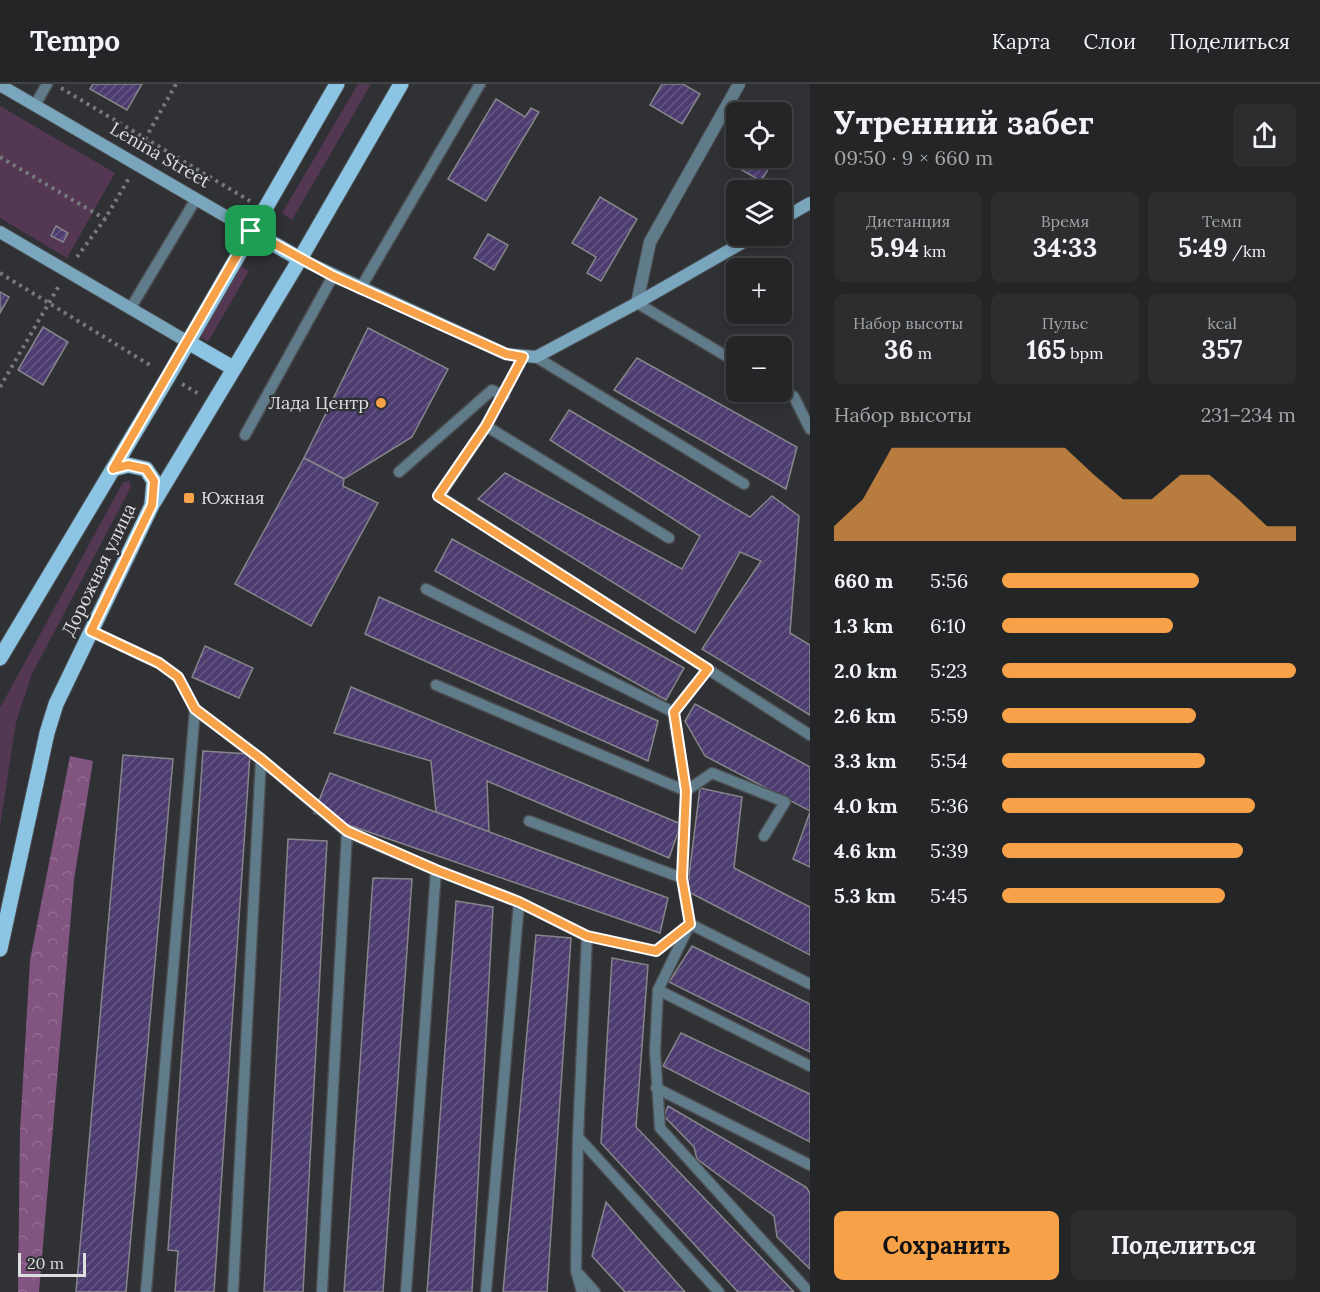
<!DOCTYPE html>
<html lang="ru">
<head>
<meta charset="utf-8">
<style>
  body { margin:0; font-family:Lora,serif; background:#2b2d2f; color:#f1f3f6; height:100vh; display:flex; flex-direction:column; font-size:22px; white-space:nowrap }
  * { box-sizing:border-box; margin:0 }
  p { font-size:20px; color:#a3a5a7 }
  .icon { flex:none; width:33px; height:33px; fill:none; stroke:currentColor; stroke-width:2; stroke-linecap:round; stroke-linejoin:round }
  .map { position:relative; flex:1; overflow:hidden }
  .drawer { display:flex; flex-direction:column; background:#232527; width:510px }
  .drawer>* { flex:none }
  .fabs { position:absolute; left:726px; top:18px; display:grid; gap:12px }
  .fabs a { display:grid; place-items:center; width:66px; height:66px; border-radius:9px; background:#232527; box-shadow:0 3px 9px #0003,0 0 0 2px #404244; font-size:30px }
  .scale { position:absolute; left:18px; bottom:15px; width:68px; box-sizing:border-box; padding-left:6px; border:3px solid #dddee0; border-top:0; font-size:16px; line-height:21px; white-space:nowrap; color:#dddee0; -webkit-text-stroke:4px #2f3134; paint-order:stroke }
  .pin { position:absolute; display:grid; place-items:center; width:51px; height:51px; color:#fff; margin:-26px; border-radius:12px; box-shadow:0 3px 9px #0006 }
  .round { display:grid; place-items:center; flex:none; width:63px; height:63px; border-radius:9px; background:#2b2d2f }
  .head { display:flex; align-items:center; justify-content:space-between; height:102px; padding:0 24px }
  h1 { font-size:33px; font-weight:700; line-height:45px }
  .figures { display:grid; grid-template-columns:repeat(3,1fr); gap:9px; height:102px; padding:6px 24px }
  .figures div { display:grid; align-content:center; border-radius:9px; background:#2b2d2f; text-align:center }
  .figures b { font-size:26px; font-weight:700 }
  .figures small { font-size:16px; font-weight:400 }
  .figures p { font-size:16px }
  .chart { height:168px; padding:12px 24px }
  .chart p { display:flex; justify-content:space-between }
  .chart svg { width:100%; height:108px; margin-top:6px; fill:#f7a148; opacity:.7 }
  .primary-button { display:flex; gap:12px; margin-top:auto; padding:12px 24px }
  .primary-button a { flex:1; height:69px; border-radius:9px; background:#f7a148; color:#111; font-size:24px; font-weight:700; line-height:69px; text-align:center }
  .primary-button a+a { background:#2b2d2f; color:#f1f3f6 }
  ul { padding:0 24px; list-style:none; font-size:20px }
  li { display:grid; grid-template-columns:96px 72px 1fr; align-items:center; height:45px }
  li i { height:15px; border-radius:8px; background:#f7a148 }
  header { display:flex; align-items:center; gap:36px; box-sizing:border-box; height:84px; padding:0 30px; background:#232527; border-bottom:2px solid #404244 }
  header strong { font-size:28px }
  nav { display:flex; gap:33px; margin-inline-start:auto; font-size:21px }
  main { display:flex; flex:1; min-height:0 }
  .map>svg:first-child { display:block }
  .green { fill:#543753 }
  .forest { fill:url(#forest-crowns) }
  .building { fill:url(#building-hatch); stroke:#868589; stroke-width:1.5 }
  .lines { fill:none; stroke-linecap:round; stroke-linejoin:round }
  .lane-casing { stroke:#4b4d50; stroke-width:13 }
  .street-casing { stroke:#4b4d50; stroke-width:14 }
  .secondary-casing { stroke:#4b4d50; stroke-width:14 }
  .primary-casing { stroke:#4b4d50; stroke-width:17 }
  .path { stroke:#77797b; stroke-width:4; stroke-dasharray:3 4.5; stroke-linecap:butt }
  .lane { stroke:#607b8a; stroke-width:10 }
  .street { stroke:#607b8a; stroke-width:12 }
  .secondary { stroke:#79a5bd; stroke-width:12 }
  .primary { stroke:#8cc5e4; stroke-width:15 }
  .route-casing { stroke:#fff; stroke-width:12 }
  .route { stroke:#f7a148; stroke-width:8 }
  .poi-dot { fill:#f7a148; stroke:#2f3134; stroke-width:2 }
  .labels { text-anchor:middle; stroke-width:4.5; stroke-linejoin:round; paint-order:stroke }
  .street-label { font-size:18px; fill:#dddee0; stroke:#2f3134 }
  .poi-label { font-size:18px; fill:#dddee0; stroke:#2f3134; text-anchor:end }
</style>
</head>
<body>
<header>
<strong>Tempo</strong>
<nav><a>Карта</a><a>Слои</a><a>Поделиться</a></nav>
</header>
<main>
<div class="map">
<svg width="810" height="1208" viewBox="0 0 810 1208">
  <defs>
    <pattern id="forest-crowns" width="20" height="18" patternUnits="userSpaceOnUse" patternTransform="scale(1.5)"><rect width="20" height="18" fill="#825480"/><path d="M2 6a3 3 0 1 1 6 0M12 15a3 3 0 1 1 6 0" fill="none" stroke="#936c92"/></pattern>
    <pattern id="building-hatch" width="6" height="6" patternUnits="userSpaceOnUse" patternTransform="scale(1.5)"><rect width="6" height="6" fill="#4d3c70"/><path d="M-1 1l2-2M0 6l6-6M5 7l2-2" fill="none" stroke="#665884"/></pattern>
  </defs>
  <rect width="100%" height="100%" fill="#2f3134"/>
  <g class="green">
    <path d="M358 0H371L292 136 282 129Z"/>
    <path d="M0 22 115 89 67 174 0 134Z"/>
    <path d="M241 182 249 187 208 258 200 253Z"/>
    <path d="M129 397 131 403 32 590 16 638 0 743V624L123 398Z"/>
  </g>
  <path class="forest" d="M70 672 93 677 74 796 39 1208H18L20 1046 30 876Z"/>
  <g class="building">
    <path d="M93 0H142L127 26 90 5Z"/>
    <path d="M662 0H683L700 10 682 40 650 21Z"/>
    <path d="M496 15 525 33 531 24 539 28 486 117 448 95Z"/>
    <path d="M782 40 791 46 782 62Z"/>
    <path d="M746 74H775L761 97 740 85Z"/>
    <path d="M600 113 637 135 601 197 587 189 596 173 572 159Z"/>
    <path d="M56 142 68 149 63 158 51 152Z"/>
    <path d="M488 150 508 161 494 186 474 174Z"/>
    <path d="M0 208 9 213 0 229Z"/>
    <path d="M43 243 68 258 43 301 18 286Z"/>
    <path d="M368 244 448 285 412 353 344 395 304 374Z"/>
    <path d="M637 274 797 363 786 405 614 306Z"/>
    <path d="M569 326 750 433 772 412 799 432 790 549 810 561V631L702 565 761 477 740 468 695 549 478 415 505 389 682 485 700 452 550 356Z"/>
    <path d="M304 374 344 395 343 402 378 419 311 542 235 500Z"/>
    <path d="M452 455 684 584 666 616 435 487Z"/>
    <path d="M379 513 658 637 648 677 365 550Z"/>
    <path d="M205 562 253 584 239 614 192 593Z"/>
    <path d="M351 603 681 740 669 774 487 697 489 748 436 728 431 677 334 649Z"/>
    <path d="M695 620 810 683V727L705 672 685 637Z"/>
    <path d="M203 667 250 670 214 1208H175L178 1167 168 1166Z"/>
    <path d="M123 671 173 675 126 1208H76Z"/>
    <path d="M330 689 668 814 660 849 314 729Z"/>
    <path d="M700 704 742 713 734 784 810 823V871L687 807Z"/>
    <path d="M810 728V783L793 775Z"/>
    <path d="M288 755 327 757 303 1208H264Z"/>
    <path d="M373 794 412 795 383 1208H344Z"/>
    <path d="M456 817 493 823 472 1208H427Z"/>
    <path d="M536 851 571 854 547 1208H503Z"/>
    <path d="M692 862 810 920V968L669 898Z"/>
    <path d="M612 874 648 881 636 1043 794 1208H738L601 1059Z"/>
    <path d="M681 949 810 1010V1058L663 982Z"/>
    <path d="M668 1022 806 1103 810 1109V1185L777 1153 774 1132 697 1075 694 1063 664 1032Z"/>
    <path d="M606 1118 685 1208H625L592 1172Z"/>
  </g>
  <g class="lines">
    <g class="lane-casing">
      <g id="lane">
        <path d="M35 21 47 0"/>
        <path d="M360 205 480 0"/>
        <path d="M637 219 736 278"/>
        <path d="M130 225 196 115"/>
        <path d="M523 273 486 342 669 454"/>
        <path d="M536 273 744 400"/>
        <path d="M782 305 794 313 810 345"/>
        <path d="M486 342 439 412 810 651"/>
        <path d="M245 351 333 192"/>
        <path d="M399 388 492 306 504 312"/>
        <path d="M426 505 673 628"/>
        <path d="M91 547 159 579 178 593 195 625 261 675 347 748 436 786 519 818 587 852 656 867 690 840 810 900"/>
        <path d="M708 585 673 628 686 707 682 794 690 840 658 906 655 967 660 1044 809 1208"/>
        <path d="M436 601 686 707 712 689 785 718 764 752"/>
        <path d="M529 737 682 794"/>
        <path d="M658 906 810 982"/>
        <path d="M656 1004 810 1081"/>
        <path d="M578 1053 719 1208"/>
        <path d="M578 1189 595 1208"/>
        <path d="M146 1208 195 625"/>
        <path d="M233 1208 261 675"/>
        <path d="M322 1208 347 748"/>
        <path d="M406 1208 436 786"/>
        <path d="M486 1208 519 818"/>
        <path d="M582 1208 576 1187 578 1053 587 852"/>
      </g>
    </g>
    <g class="street-casing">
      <path id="street" d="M637 219 650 158 739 0"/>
    </g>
    <g class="secondary-casing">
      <g id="secondary">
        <path d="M0 1 251 147"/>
        <path d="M782 135 810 119"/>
        <path d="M0 148 188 258"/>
        <path d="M300 175 506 270 536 273 637 219 754 152"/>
      </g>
    </g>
    <g class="primary-casing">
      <g id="primary">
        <path d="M251 147 300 175"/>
        <path d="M188 258 233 284"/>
        <path d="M113 385 128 381 146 385 154 397 152 418"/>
        <path d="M0 574 168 293 337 0"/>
        <path d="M0 865 47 649 56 620 152 421 300 175 401 0"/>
      </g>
    </g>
    <g class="path">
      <path d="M61 4 250 117"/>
      <path d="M145 55 176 0"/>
      <path d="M144 67 150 58"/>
      <path d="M0 73 105 135"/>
      <path d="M77 173 105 135 129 94"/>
      <path d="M0 189 153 283"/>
      <path d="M182 300 199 310"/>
      <path d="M0 303 60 200"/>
    </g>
    <use href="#lane" class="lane"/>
    <use href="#street" class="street"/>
    <use href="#secondary" class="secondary"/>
    <use href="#primary" class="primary"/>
  </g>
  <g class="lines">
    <g class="route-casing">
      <path id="route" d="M251 147 333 192 506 270 523 273 486 342 438 412 708 585 674 628 686 707 682 794 690 840 656 867 587 852 519 818 436 786 347 747 261 675 195 625 178 593 159 579 91 547 152 421 154 397 146 385 128 381 113 385Z"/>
    </g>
    <use href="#route" class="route"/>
  </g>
  <g class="poi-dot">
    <circle cx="381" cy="319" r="6"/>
    <rect x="183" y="408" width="12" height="12" rx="3"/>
  </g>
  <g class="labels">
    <g class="street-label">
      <text transform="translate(160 71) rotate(30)" y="6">Lenina Street</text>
      <text transform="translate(99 486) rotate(-64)" y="6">Дорожная улица</text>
    </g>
    <g class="poi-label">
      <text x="369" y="325">Лада Центр</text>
      <text x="201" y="420" text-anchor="start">Южная</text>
    </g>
  </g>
</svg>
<div class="fabs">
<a><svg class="icon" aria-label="locate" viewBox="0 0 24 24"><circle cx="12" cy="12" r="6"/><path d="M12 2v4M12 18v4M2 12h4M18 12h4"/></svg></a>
<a><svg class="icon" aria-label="layers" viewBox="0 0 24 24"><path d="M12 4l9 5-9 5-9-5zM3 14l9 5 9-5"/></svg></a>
<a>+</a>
<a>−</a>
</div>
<div class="scale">20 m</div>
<div class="pin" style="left:251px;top:147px;background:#1e9e55"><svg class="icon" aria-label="arrive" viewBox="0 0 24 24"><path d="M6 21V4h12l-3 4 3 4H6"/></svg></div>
</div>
<section class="drawer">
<div class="head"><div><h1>Утренний забег</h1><p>09:50 · 9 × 660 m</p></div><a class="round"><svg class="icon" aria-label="share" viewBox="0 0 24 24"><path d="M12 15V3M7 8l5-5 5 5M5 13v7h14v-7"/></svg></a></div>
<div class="figures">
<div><p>Дистанция</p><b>5.94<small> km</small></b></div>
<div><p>Время</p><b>34:33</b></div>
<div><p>Темп</p><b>5:49<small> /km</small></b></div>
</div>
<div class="figures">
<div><p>Набор высоты</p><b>36<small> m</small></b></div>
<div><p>Пульс</p><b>165<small> bpm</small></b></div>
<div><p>kcal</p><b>357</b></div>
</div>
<div class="chart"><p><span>Набор высоты</span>231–234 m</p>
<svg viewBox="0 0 160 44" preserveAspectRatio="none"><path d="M0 44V38L10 27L20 6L30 6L40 6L50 6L60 6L70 6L80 6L90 17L100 27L110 27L120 17L130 17L140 27L150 38L160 38V44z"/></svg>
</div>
<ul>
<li><b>660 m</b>5:56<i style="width:67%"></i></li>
<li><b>1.3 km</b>6:10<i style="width:58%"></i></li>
<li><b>2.0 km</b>5:23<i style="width:100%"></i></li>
<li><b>2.6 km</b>5:59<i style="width:66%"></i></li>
<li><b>3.3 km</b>5:54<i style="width:69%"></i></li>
<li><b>4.0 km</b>5:36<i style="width:86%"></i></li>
<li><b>4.6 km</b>5:39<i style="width:82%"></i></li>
<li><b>5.3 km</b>5:45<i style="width:76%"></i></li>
</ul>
<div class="primary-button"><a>Сохранить</a><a>Поделиться</a></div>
</section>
</main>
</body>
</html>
